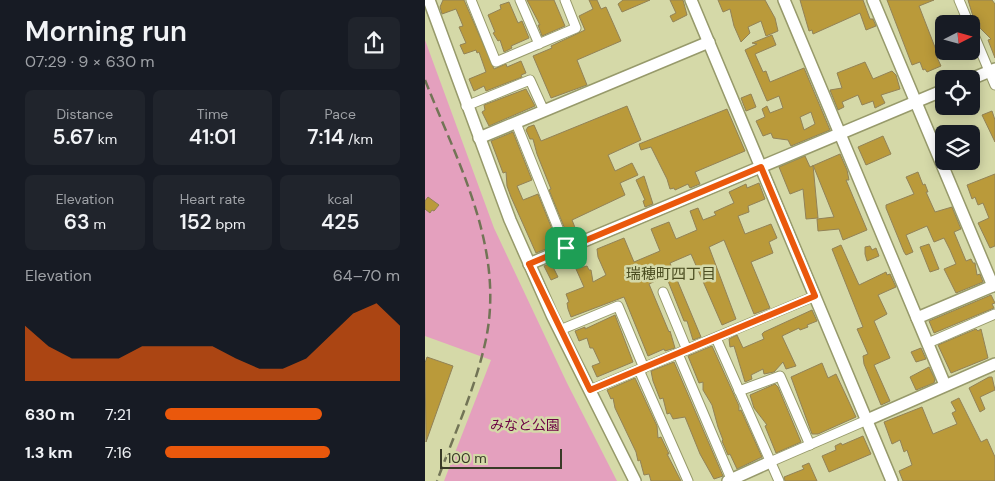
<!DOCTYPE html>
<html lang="en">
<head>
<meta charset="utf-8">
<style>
  body { margin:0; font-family:"DM Sans","Noto Sans JP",sans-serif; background:#20242c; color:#f1f3f6; height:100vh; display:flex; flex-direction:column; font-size:19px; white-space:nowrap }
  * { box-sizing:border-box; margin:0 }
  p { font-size:16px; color:#9ea1a6 }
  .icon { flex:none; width:28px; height:28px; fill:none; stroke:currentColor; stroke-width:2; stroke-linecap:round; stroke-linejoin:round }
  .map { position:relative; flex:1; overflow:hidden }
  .drawer { display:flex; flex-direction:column; background:#171b24; width:425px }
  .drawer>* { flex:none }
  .needle { width:32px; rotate:84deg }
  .fabs { position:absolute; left:510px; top:15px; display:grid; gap:10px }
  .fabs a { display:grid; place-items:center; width:45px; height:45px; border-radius:8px; background:#171b24; box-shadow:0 2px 12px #0003; font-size:25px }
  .scale { position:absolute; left:15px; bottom:12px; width:122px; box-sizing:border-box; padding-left:5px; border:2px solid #393a27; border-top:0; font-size:14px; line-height:18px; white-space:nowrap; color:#393a27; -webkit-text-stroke:4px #d5d9a8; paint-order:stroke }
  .pin { position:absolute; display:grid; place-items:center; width:42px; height:42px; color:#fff; margin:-21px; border-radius:10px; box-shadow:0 2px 8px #0006 }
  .round { display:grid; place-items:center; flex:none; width:52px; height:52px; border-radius:8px; background:#20242c }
  .summary { display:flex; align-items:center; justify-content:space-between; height:85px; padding:0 25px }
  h1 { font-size:28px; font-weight:600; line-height:38px }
  .stats { display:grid; grid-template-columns:repeat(3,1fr); gap:8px; height:85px; padding:5px 25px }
  .stats div { display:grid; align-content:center; border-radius:8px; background:#20242c; text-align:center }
  .stats b { font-size:21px; font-weight:600 }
  .stats small { font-size:14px; font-weight:400 }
  .stats p { font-size:14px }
  .chart { height:140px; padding:10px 25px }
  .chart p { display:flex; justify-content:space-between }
  .chart svg { width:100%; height:90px; margin-top:5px; fill:#ea580c; opacity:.7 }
  ul { padding:0 25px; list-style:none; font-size:16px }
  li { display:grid; grid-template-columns:80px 60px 1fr; align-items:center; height:38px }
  li i { height:12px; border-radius:6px; background:#ea580c }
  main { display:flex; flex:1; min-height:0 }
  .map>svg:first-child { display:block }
  .green { fill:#e4a0be }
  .building { fill:#ba9a3a; stroke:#928256; fill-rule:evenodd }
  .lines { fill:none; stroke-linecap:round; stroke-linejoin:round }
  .street-casing { stroke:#979a6b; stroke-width:11 }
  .secondary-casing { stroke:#979a6b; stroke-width:14 }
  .street { stroke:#fff; stroke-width:9 }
  .secondary { stroke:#fff; stroke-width:11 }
  .rail { stroke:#727456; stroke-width:2.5; stroke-dasharray:10 5; stroke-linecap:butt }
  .route-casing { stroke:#fff; stroke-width:10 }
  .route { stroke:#ea580c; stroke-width:6 }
  .labels { text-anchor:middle; stroke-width:5; stroke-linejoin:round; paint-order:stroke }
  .park-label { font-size:14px; fill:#6c0344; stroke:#d5d9a8 }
  .neighbourhood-label { font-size:15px; fill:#4b4d21; stroke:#d5d9a8 }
</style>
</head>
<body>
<main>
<section class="drawer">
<div class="summary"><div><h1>Morning run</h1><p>07:29 · 9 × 630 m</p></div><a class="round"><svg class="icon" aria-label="share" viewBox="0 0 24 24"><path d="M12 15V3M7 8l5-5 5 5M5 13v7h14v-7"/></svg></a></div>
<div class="stats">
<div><p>Distance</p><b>5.67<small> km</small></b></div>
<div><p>Time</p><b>41:01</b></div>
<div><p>Pace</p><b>7:14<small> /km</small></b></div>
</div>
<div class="stats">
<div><p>Elevation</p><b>63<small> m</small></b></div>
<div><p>Heart rate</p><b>152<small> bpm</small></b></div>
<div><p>kcal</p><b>425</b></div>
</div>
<div class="chart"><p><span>Elevation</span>64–70 m</p>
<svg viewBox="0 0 160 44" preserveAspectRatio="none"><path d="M0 44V17L10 27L20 33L30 33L40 33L50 27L60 27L70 27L80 27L90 33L100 38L110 38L120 33L130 22L140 11L150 6L160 17V44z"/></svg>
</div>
<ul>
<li><b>630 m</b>7:21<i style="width:67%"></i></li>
<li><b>1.3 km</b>7:16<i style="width:70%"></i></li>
</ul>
</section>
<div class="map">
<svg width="570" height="481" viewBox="0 0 570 481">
  <rect width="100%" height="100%" fill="#d5d9a8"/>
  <path class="green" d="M0 40 69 228 142 383 192 481H19L66 360 0 336Z"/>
  <g class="building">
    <path d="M18 0H39L69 69 81 64 82 67 96 61 101 73 96 75 97 77 61 91 59 86 49 91 44 79 61 72 54 52 52 53 51 50 39 54 35 45 41 43 34 27 38 26 31 9 17 14 15 7Z"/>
    <path d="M102 0H129L140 26 117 36 113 25H115Z"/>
    <path d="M164 0H172L176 9 181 7 196 41 152 60 162 85 126 98 108 56 127 48 126 46 160 30 154 16 168 9Z"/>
    <path d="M198 0H225L197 12 193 4Z"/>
    <path d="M245 0H258L262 15 248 22 245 16 251 13Z"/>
    <path d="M293 0H340L350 18 353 31 341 36 336 21 323 27 325 33 316 42 309 26 305 9 298 12Z"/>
    <path d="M375 0H438L445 19H448L451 26 441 30 435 13 388 34 387 30 384 31Z"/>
    <path d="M462 0H509L494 6 513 55H511L516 66 502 72 500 69 498 70 495 62 487 65Z"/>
    <path d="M543 0H567L570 4V58L563 40 566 39 555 28V23H550Z"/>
    <path d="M84 2 93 23 97 21 104 38 86 46 87 48 79 52 75 40 73 41 68 33 70 32 63 15 76 9 75 5Z"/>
    <path d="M347 35 351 45 330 54 338 72 341 71 345 82 379 68 405 130 366 146 363 140 348 138 346 133 338 136 331 121 340 117 337 109 342 106 345 113 358 108 354 96 342 101 320 50 332 44 327 43ZM386 112 390 124 379 130 375 117Z"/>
    <path d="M440 62 448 79 467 71 471 75 475 89 456 95 460 103 450 108 448 101 437 105 433 95 417 102 419 107 413 110 405 90 417 88 412 73Z"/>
    <path d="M101 89 110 106 64 126 57 112 60 110 59 105Z"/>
    <path d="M326 94 331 107 321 111 316 98Z"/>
    <path d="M202 106 216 140 183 155 190 171 207 163 213 175 195 183 200 195 147 220 153 235 144 239 124 190 126 189 112 154 108 139H105L101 130 103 127 109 125 116 141Z"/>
    <path d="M302 109 320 151 270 172 275 184 265 188 263 184 250 190 249 188 245 189 242 179 226 147 216 150 214 144Z"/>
    <path d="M567 111 570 120V142L557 115Z"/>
    <path d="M88 132 107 180 92 186 98 200 113 194 133 244 111 253 86 197 82 186 81 172 78 173 66 141Z"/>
    <path d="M458 136 466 154 441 165 433 147Z"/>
    <path d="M415 154 422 170 424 180H421L442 230 418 240 414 229 393 231 392 219 409 217 388 165 393 218 381 219 378 189 365 194 354 167 380 156 385 167Z"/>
    <path d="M493 172 498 185 500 184 503 192H501L510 212 527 207 536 229 529 232 541 261 546 259 548 263H550L552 275 555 274 558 282 531 293 519 269 531 264 525 250 519 238 509 242 502 226 481 235 488 252 481 255 479 252 461 208V205L489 194 481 177Z"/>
    <path d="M570 174V246L565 248 553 223 564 218 558 203 553 205 550 197 547 199 542 185Z"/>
    <path d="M219 176 228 204 220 207 218 201 220 200 211 180Z"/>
    <path d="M334 183 340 199 323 206 324 212 313 216 320 234 346 224 352 238 344 242 348 253 326 262 345 308 329 314 299 240 284 247 311 319 297 325 266 254 245 263 276 337 268 340 262 321H259L241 276 224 284 244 332 245 331 250 348 240 351 239 349 223 356 199 297 146 317 143 309 142 303 144 302 141 294 159 287 151 269 162 266 164 270H166L168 282 181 275 173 257 172 249 199 238 209 262 235 251 226 229 244 222 251 239 272 230 265 211 273 208 278 220 291 215 289 212 309 203 304 192 321 184 322 188Z"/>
    <path d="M3 197 14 205 9 211 7 210 5 213 0 209V201Z"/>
    <path d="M504 244 514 269 505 272 495 247Z"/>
    <path d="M416 245 434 285 461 272 462 275 465 274 471 287 453 295 462 314 449 321 465 358 449 365 465 401 456 405 439 364 438 356 443 354 432 329 438 327 407 249Z"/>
    <path d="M445 246 447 250 451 248 454 256 442 261 440 254V247Z"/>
    <path d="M126 263 133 277 126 280 119 266Z"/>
    <path d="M566 295 570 303 567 304 569 308 509 333 504 321Z"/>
    <path d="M387 310 392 321 382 325 383 327 375 330 374 328 357 336 371 366 361 369 358 362 349 372 339 374 338 369 326 375 327 379 320 382 309 346 305 347 304 339 312 335 318 348 339 339 337 334 339 332Z"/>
    <path d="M190 315 208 362 172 377 167 366 175 363 168 348H165L162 338 154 341 150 331 160 327V329Z"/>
    <path d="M551 329 553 331 556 329 563 358 526 373 513 345Z"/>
    <path d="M287 346 314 406V411L316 410 337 457 312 469 305 454 303 455 297 441 298 440 293 427 287 405 278 390V382L274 383 263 356Z"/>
    <path d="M496 348 501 359 491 362 486 352Z"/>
    <path d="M2 357 28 366 1 442 0 363Z"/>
    <path d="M249 362 298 476 289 479 275 454 260 417 248 419 245 413 242 414 238 398 235 399 228 381 226 371Z"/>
    <path d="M397 363 403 378 411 374 431 417 393 434H387L366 377Z"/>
    <path d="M504 367 510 379 509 383 491 390 485 377Z"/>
    <path d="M564 377H567L570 390 555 397 560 409 555 412 544 388Z"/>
    <path d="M210 378 232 426 233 438 236 437 244 454H242L256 481H226L224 474 219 475 215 460 213 461 211 452 190 408 188 398 186 399 182 390Z"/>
    <path d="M350 384 353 387 376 442 351 453 340 426 342 425 329 408 325 395Z"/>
    <path d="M534 398 556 442 562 439 570 457V481H478L474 471 487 465 482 450 479 452 475 440 467 444 459 422 497 407 508 434 532 424 527 413 531 411 526 402Z"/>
    <path d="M438 436 446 454 404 472 397 456 411 450 410 446 416 443 417 445Z"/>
    <path d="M384 463 392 481H360L359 477 379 469 377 466Z"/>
  </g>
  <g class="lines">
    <g class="street-casing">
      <g id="street">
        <path d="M46 0 71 62 151 28 140 0"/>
        <path d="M95 0 114 44"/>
        <path d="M534 0 544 24"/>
        <path d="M546 28 570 85"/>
        <path d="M41 106 105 80 119 111"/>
        <path d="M91 123 141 248"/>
        <path d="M238 292 262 350"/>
        <path d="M135 330 193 306 219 368"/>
        <path d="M291 338 354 481"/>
        <path d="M503 343 570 314"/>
        <path d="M253 354 307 481"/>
        <path d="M214 370 263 481"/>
        <path d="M165 390 390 296"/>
        <path d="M314 391 355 376 385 445"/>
        <path d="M345 462 442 420"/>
      </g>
    </g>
    <g class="secondary-casing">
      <g id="secondary">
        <path d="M4 0 85 220 127 315 210 481"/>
        <path d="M266 0 467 481"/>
        <path d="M359 0 520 385"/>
        <path d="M448 0 568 286"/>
        <path d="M546 79 570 69"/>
        <path d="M54 138 284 42"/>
        <path d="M104 264 519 90"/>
        <path d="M492 318 570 285"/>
        <path d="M442 420 570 364"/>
        <path d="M303 481 345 462"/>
      </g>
    </g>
    <use href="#street" class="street"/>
    <use href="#secondary" class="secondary"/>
    <path class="rail" d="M0 80C32 161 78 244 62 334 53 382 29 435 12 481"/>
  </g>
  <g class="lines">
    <g class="route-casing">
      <path id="route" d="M336 167 390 296 165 390 104 264Z"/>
    </g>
    <use href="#route" class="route"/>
  </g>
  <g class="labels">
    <g class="park-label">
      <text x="100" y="430">みなと公園</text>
    </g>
    <g class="neighbourhood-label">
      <text x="246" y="279">瑞穂町四丁目</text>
    </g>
  </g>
</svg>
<div class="fabs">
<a><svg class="needle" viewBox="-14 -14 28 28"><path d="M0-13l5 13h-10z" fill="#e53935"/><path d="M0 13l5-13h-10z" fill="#9ea1a6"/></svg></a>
<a><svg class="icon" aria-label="locate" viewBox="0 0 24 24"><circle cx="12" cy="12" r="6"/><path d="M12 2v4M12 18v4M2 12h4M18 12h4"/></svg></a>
<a><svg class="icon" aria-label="layers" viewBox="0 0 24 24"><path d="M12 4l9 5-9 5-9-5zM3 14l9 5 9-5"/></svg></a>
</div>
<div class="scale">100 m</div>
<div class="pin" style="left:141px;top:248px;background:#1e9e55"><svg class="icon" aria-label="arrive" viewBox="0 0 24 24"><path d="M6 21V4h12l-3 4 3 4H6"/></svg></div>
</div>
</main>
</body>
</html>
